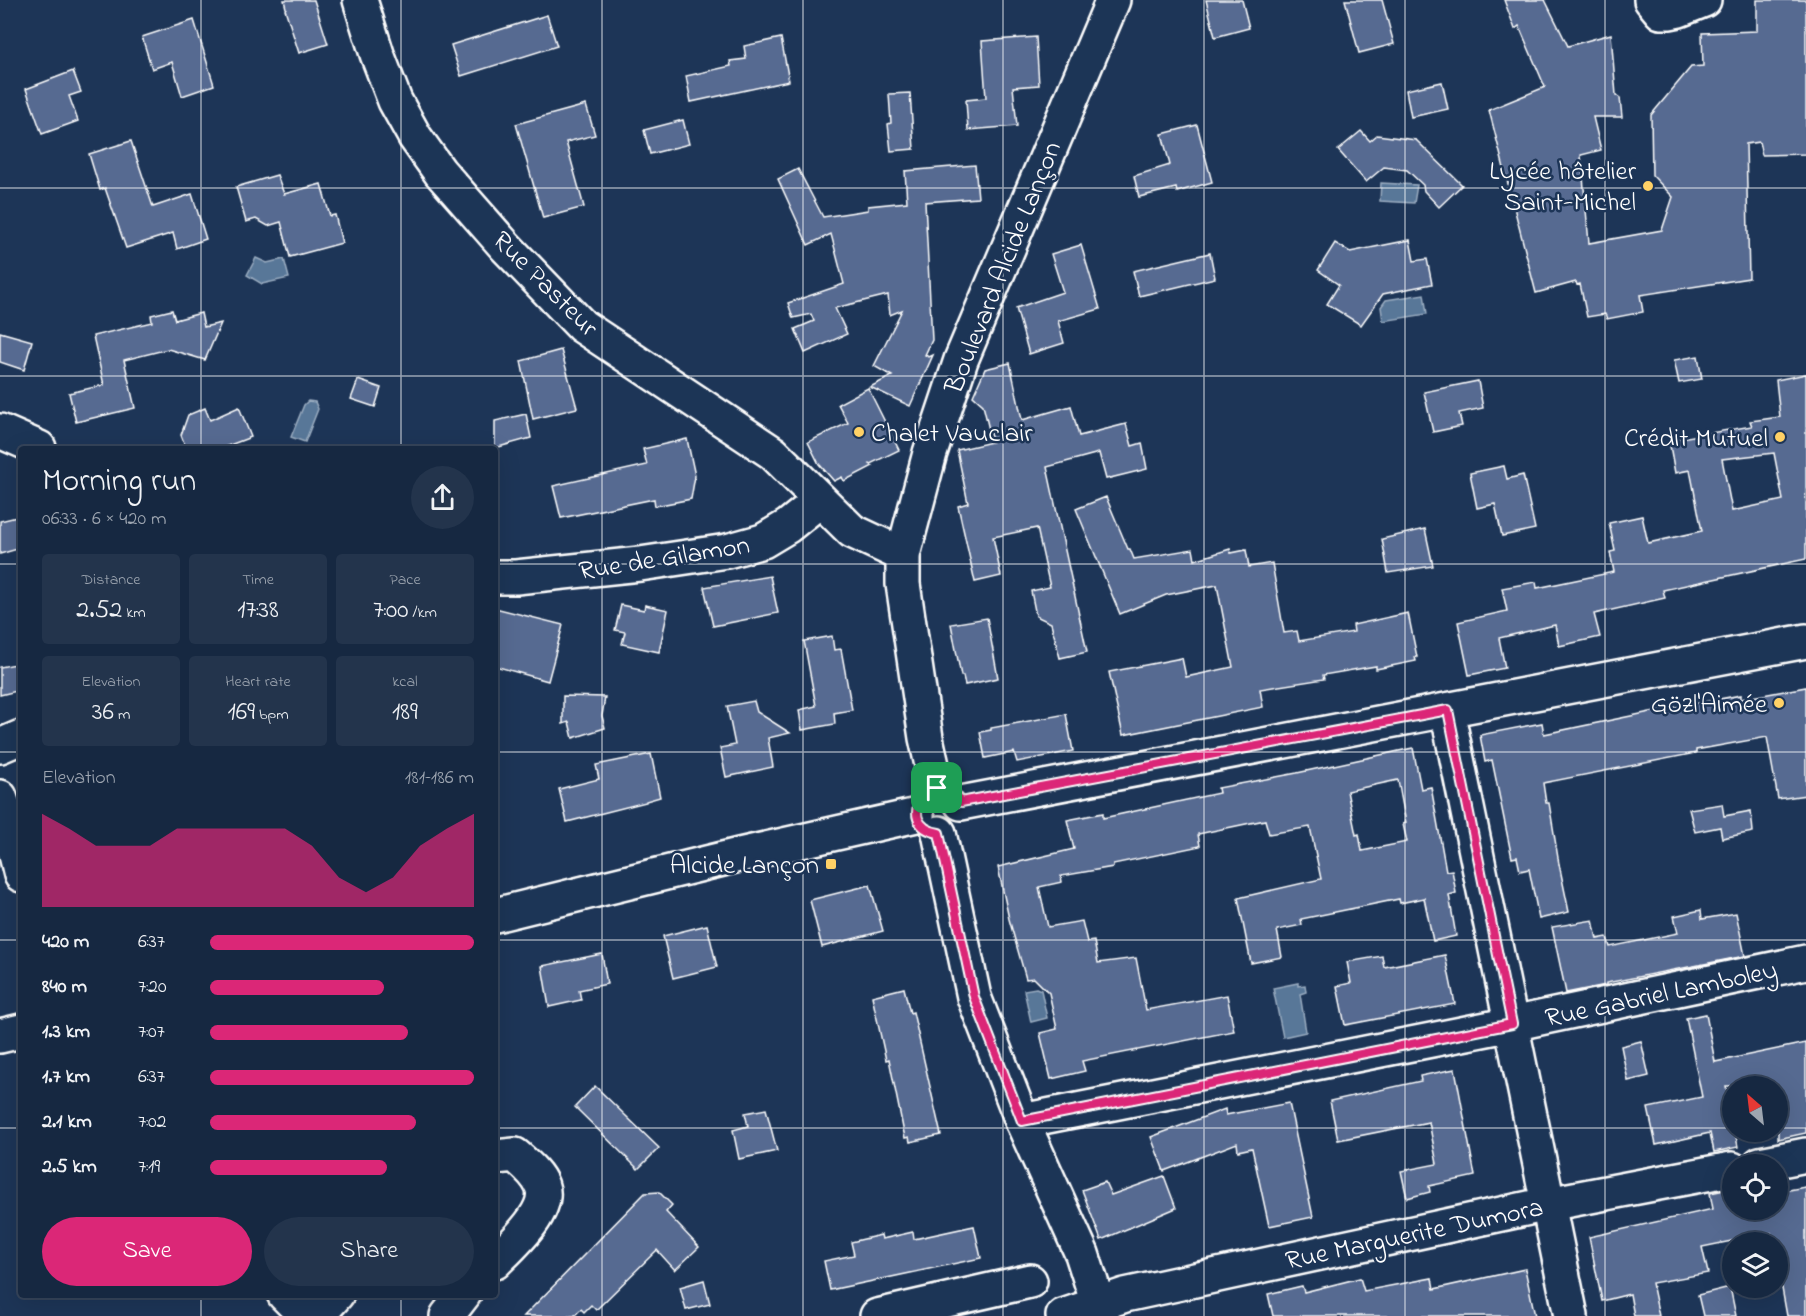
<!DOCTYPE html>
<html lang="en">
<head>
<meta charset="utf-8">
<style>
  body { margin:0; font-family:"Indie Flower",sans-serif; background:#23344c; color:#f1f3f6; height:100vh; display:flex; flex-direction:column; font-size:22px; white-space:nowrap }
  * { box-sizing:border-box; margin:0 }
  p { font-size:20px; color:#9ea6b1 }
  .icon { flex:none; width:33px; height:33px; fill:none; stroke:currentColor; stroke-width:2; stroke-linecap:round; stroke-linejoin:round }
  .map { position:relative; flex:1; overflow:hidden }
  .drawer { position:absolute; left:18px; top:446px; width:480px; height:852px; display:flex; flex-direction:column; background:#162841; border-radius:6px; box-shadow:0 6px 24px #0002,0 0 0 2px #35445a }
  .drawer>* { flex:none }
  .needle { width:39px; rotate:332deg }
  .buttons { position:absolute; left:1722px; top:1076px; display:grid; gap:12px }
  .buttons a { display:grid; place-items:center; width:66px; height:66px; border-radius:50%; background:#162841; box-shadow:0 6px 24px #0002,0 0 0 2px #35445a; font-size:30px }
  .pin { position:absolute; display:grid; place-items:center; width:51px; height:51px; color:#fff; margin:-26px; border-radius:12px; box-shadow:0 3px 9px #0006 }
  .round { display:grid; place-items:center; flex:none; width:63px; height:63px; border-radius:32px; background:#23344c }
  .summary { display:flex; align-items:center; justify-content:space-between; height:102px; padding:0 24px }
  h1 { font-size:33px; font-weight:600; line-height:45px }
  .metrics { display:grid; grid-template-columns:repeat(3,1fr); gap:9px; height:102px; padding:6px 24px }
  .metrics div { display:grid; align-content:center; border-radius:6px; background:#23344c; text-align:center }
  .metrics b { font-size:26px; font-weight:600 }
  .metrics small { font-size:16px; font-weight:400 }
  .metrics p { font-size:16px }
  .chart { height:168px; padding:12px 24px }
  .chart p { display:flex; justify-content:space-between }
  .chart svg { width:100%; height:108px; margin-top:6px; fill:#db2777; opacity:.7 }
  .primary-button { display:flex; gap:12px; margin-top:auto; padding:12px 24px }
  .primary-button a { flex:1; height:69px; border-radius:36px; background:#db2777; color:#fff; font-size:24px; font-weight:600; line-height:69px; text-align:center }
  .primary-button a+a { background:#23344c; color:#f1f3f6 }
  ul { padding:0 24px; list-style:none; font-size:20px }
  li { display:grid; grid-template-columns:96px 72px 1fr; align-items:center; height:45px }
  li i { height:15px; border-radius:8px; background:#db2777 }
  .map>svg:first-child { display:block }
  .water { fill:#587798; stroke:#9badc1; stroke-width:1.5 }
  .building { fill:#576a91; stroke:#fff; stroke-width:1.5; fill-rule:evenodd }
  .lines { fill:none; stroke-linecap:round; stroke-linejoin:round }
  .minor-casing { stroke:#fff; stroke-width:38 }
  .minor { stroke:#1d3557; stroke-width:33 }
  .route-casing { stroke:#fff; stroke-width:12 }
  .route { stroke:#db2777; stroke-width:8 }
  .grid { fill:none; stroke:#fff; stroke-width:1.5; stroke-opacity:0.55 }
  .poi-dot { fill:#ffd166; stroke:#1d3557; stroke-width:2 }
  .labels { text-anchor:middle; stroke-width:5; stroke-linejoin:round; paint-order:stroke }
  .poi-label { font-size:27px; fill:#fff; stroke:#1d3557; text-anchor:end }
  .street-label { font-size:27px; fill:#fff; stroke:#1d3557 }
</style>
</head>
<body>
<div class="map">
<svg width="1806" height="1316" viewBox="0 0 1806 1316">
  <rect width="100%" height="100%" fill="#1d3557"/>
  <filter id="ink" filterUnits="userSpaceOnUse"><feTurbulence type="fractalNoise" baseFrequency=".0167" numOctaves="2"/><feDisplacementMap in="SourceGraphic" scale="12" xChannelSelector="R" yChannelSelector="G"/><feConvolveMatrix kernelMatrix="1 2 1 2 8 2 1 2 1" color-interpolation-filters="sRGB"/></filter>
  <g filter="url(#ink)">
    <g class="water">
      <path d="M1381 183 1417 185 1414 203 1380 201Z"/>
      <path d="M256 258 267 263 284 259 289 278 262 284 247 275Z"/>
      <path d="M1424 294 1427 314 1383 321 1381 307 1386 300Z"/>
      <path d="M308 401 315 402 318 409 305 442 291 437 304 405Z"/>
      <path d="M1298 983V986L1305 985 1306 992 1300 994 1306 1032 1283 1037 1273 988Z"/>
      <path d="M1036 988 1041 990 1047 1018 1031 1022 1024 990Z"/>
    </g>
    <g class="building">
      <path d="M284 0H314L328 44 299 53 285 9 286 8Z"/>
      <path d="M1206 0H1242L1249 28 1215 37Z"/>
      <path d="M1345 0H1382L1394 44 1359 53Z"/>
      <path d="M1504 0H1545L1568 46 1611 34 1616 95 1620 98 1622 117H1593L1601 150 1581 155 1589 243 1662 230 1673 197 1652 175 1651 115 1691 67 1703 66 1702 33 1757 31V0H1806V154L1762 155 1759 142 1746 144 1749 278 1640 295 1643 312 1607 319 1605 314 1587 317 1580 284 1577 285 1576 282 1536 293 1489 110 1545 87 1519 26 1515 29Z"/>
      <path d="M547 15 557 46 461 76 451 45Z"/>
      <path d="M194 20 214 85 182 96 172 62 152 69 142 37Z"/>
      <path d="M1036 37 1039 85 1013 87 1017 126 968 130 966 100 986 98 982 41Z"/>
      <path d="M781 38 789 81 691 102 686 76 731 66 730 61 746 59 744 46Z"/>
      <path d="M73 71 81 92 69 96 78 121 42 134 26 89Z"/>
      <path d="M1442 82 1448 109 1411 117 1406 90Z"/>
      <path d="M910 93 914 149 891 151 888 124 891 123 889 94Z"/>
      <path d="M586 105 595 135 566 142 584 207 543 218 516 124Z"/>
      <path d="M683 120 689 144 650 154 644 130Z"/>
      <path d="M1197 125 1212 182 1177 192 1176 188 1139 197 1134 176 1170 165 1162 134Z"/>
      <path d="M1361 131 1370 141 1377 135 1416 140 1462 185 1439 207 1424 191 1423 185 1407 170 1384 167 1366 182 1338 150Z"/>
      <path d="M131 141 153 207 192 194 206 239 177 249 173 233 126 248 105 188 100 190 89 154Z"/>
      <path d="M975 165 978 198 925 202 932 340 925 355 929 357 933 355 910 406 870 387 892 376 874 366 902 310 890 315 888 295 835 308 847 334 805 353 795 329 814 321 811 314 793 318 788 303 844 284 831 234 808 245 778 179 798 169 823 217 868 210V206L907 202 905 171Z"/>
      <path d="M277 175 284 194 321 184 330 216 335 215 342 243 290 257 281 222 268 226 256 219 246 222 236 187Z"/>
      <path d="M1410 240 1414 261 1427 259 1432 284 1383 294 1361 325 1327 304 1339 285 1318 270 1335 243 1350 252Z"/>
      <path d="M1081 245 1100 309 1058 321 1064 343 1029 354 1016 308 1063 292 1051 254Z"/>
      <path d="M1210 253 1215 278 1139 296 1133 271Z"/>
      <path d="M172 310 175 320 201 313 204 327 221 323 205 360 168 349 124 360 135 408 76 422 69 393 104 385 93 336 152 322 151 315Z"/>
      <path d="M0 332 32 341 24 370 0 362Z"/>
      <path d="M561 350 577 408 533 419 521 361Z"/>
      <path d="M1698 356 1702 379 1679 383 1674 360Z"/>
      <path d="M1010 363 1022 420 1071 406 1079 436 1126 424 1132 446 1142 443 1147 469 1106 479 1099 453 1047 467 1087 652 1060 658 1051 623 1036 616 1031 591 1050 587 1037 528 993 537 1001 576 975 582 958 506 968 503 957 450 992 442 983 405 973 396 985 369Z"/>
      <path d="M1806 374V559L1663 590 1665 598 1594 614 1600 637 1559 646 1555 625 1499 638 1505 668 1469 675 1458 622 1507 611 1502 588 1536 582 1537 588 1614 572 1610 552 1615 551 1609 523 1642 516 1648 543 1702 531 1690 470 1675 473 1669 440 1752 426 1750 421 1780 417 1776 380ZM1774 453 1783 500 1732 511 1722 459Z"/>
      <path d="M358 380 381 388 375 407 351 399Z"/>
      <path d="M1478 381 1483 408 1459 413 1462 426 1433 432 1424 392Z"/>
      <path d="M868 388 899 450 870 464 873 466 844 481 842 477 834 481 819 464 808 442 848 423 838 404Z"/>
      <path d="M239 407 251 437 222 448H186L181 435 188 415 205 408 210 420Z"/>
      <path d="M526 414 531 438 495 448V421Z"/>
      <path d="M687 439 695 476 691 499 655 506 654 499 561 518 553 486 647 465 643 449Z"/>
      <path d="M1504 466 1507 479 1523 475 1535 529 1502 536 1495 504 1477 508 1470 473Z"/>
      <path d="M1106 497 1128 549H1130L1134 559 1193 549 1195 560 1230 549 1231 553 1246 550 1249 567 1272 563 1284 633 1297 631 1299 641 1354 632 1353 625 1408 613 1417 657H1415L1416 661 1376 669V666L1323 675 1324 679 1260 689 1263 707 1123 735 1109 672 1182 658 1186 677 1233 667 1217 585 1166 595 1120 614 1076 509Z"/>
      <path d="M21 516V548L0 554V521Z"/>
      <path d="M1425 529 1433 566 1388 573 1382 539Z"/>
      <path d="M770 576 778 613 713 626 704 587Z"/>
      <path d="M621 605 644 610 645 605 668 610 659 652 622 644 625 632 615 630Z"/>
      <path d="M495 608 563 625 548 681 495 666Z"/>
      <path d="M987 618 998 678 965 685 963 676H961L951 624Z"/>
      <path d="M832 636 834 650 841 649 852 710 834 713 835 724 802 730 799 710 816 706 804 641Z"/>
      <path d="M21 663V690L0 695V667Z"/>
      <path d="M1806 687V795L1778 799 1767 737 1696 750V753L1543 783 1546 803H1549L1559 864 1569 912 1539 919 1529 869 1520 871 1517 857 1512 858 1492 760 1485 762 1480 735 1542 723 1544 734 1655 711 1741 695V699Z"/>
      <path d="M563 696 605 697 602 716 605 728 573 738 569 722 563 724Z"/>
      <path d="M754 701 757 712 790 733 768 738 773 767 726 777 720 748 735 745 727 706Z"/>
      <path d="M1066 714 1073 751 1017 762 1014 752 985 758 980 732 991 730V728Z"/>
      <path d="M1413 748 1421 789 1431 787 1446 871 1452 870 1456 893 1449 895 1456 936 1433 941 1424 898 1400 903 1399 899 1301 919 1302 925 1277 930 1282 957 1251 963 1238 898 1321 879 1310 827 1269 834 1265 820 1198 834 1200 846 1113 864V867L1061 876 1062 882 1039 887 1048 927 1082 921 1087 942 1094 941 1098 963 1136 958 1146 1010 1227 995 1234 1031 1082 1061 1085 1071 1051 1079 1040 1033 1057 1029 1049 993 1034 978 1026 979 1009 919 998 867 1074 849 1067 820 1103 813V818L1219 793 1218 788 1297 773ZM1398 780 1406 823 1403 824 1407 842 1362 851 1359 834 1356 835 1347 791Z"/>
      <path d="M651 754 660 797 646 801V802L567 822 559 789 599 779 596 765Z"/>
      <path d="M1722 804 1724 816 1751 811 1753 832 1722 838 1720 827 1695 832 1689 809Z"/>
      <path d="M870 885 883 931 822 947 810 900Z"/>
      <path d="M1701 910 1702 919 1736 913 1745 956 1606 983V985L1566 993 1552 927 1593 920 1597 939 1607 937 1610 947 1678 933 1674 916Z"/>
      <path d="M707 925 717 967 673 978 663 936Z"/>
      <path d="M602 954 607 984 579 990 581 1000 549 1007 542 966Z"/>
      <path d="M1445 955 1455 1004 1345 1025 1337 986 1351 983 1347 962 1382 956 1384 967Z"/>
      <path d="M904 988 910 1013 913 1012 941 1135 910 1142 909 1137 905 1138 889 1059 886 1060 872 996Z"/>
      <path d="M1706 1014 1715 1062 1806 1043V1133L1778 1139V1086H1726L1732 1119V1131H1735L1738 1147 1714 1152 1710 1133 1656 1145 1648 1108 1702 1097 1686 1018Z"/>
      <path d="M1641 1041 1649 1076 1628 1081 1621 1046Z"/>
      <path d="M1455 1069 1475 1176 1429 1186 1430 1192 1407 1198 1401 1171 1437 1164 1429 1122 1338 1140 1330 1101 1421 1081 1420 1076Z"/>
      <path d="M595 1086 659 1148 638 1169 575 1107Z"/>
      <path d="M1289 1103 1313 1217 1269 1226 1252 1148 1238 1151 1237 1143 1164 1171 1151 1137 1225 1109 1226 1115 1231 1114Z"/>
      <path d="M766 1109 777 1151 739 1159 733 1130 748 1126 745 1113Z"/>
      <path d="M1164 1176 1176 1208 1101 1240 1082 1190 1105 1182 1111 1195Z"/>
      <path d="M1806 1187V1316H1787L1778 1266V1242H1773L1771 1233 1702 1247 1708 1273 1652 1283 1659 1316H1634L1630 1294 1602 1301 1589 1237 1713 1209 1710 1193 1730 1189 1732 1209H1778V1192Z"/>
      <path d="M659 1192 672 1205 666 1212 699 1247 675 1270 657 1250 596 1310 591 1305 584 1312 581 1309 574 1316H524L645 1193Z"/>
      <path d="M974 1226 981 1258 830 1290 824 1261 854 1255 851 1242 881 1235 882 1239 913 1232 914 1239Z"/>
      <path d="M1525 1269 1535 1316H1273L1268 1294 1302 1286 1304 1292 1360 1278 1364 1291 1432 1278 1434 1289Z"/>
      <path d="M704 1280 710 1304 686 1310 680 1287Z"/>
      <path d="M1730 1287 1736 1316H1703L1698 1295Z"/>
    </g>
    <g class="lines">
      <g class="minor-casing">
        <g id="minor">
          <path d="M360 0 377 54 395 101 415 137 440 172 505 246 582 326 773 453 852 531 903 555"/>
          <path d="M1651 0 1661 12H1669L1679 10 1704 0"/>
          <path d="M0 431 39 448"/>
          <path d="M495 577H516L640 564 727 551 763 541 788 526 819 501"/>
          <path d="M1447 710 1571 1316"/>
          <path d="M0 746 21 737"/>
          <path d="M937 788 926 738 903 584V555L930 453 961 360 1113 0"/>
          <path d="M0 797 6 814 21 875"/>
          <path d="M961 803 1806 641"/>
          <path d="M939 833 974 997 1022 1121 1082 1254 1102 1316"/>
          <path d="M495 915 739 855 917 815"/>
          <path d="M0 1036 21 1031"/>
          <path d="M1022 1121 1512 1024 1806 962"/>
          <path d="M495 1157 515 1155C525 1164 537 1173 542 1186 551 1211 511 1246 495 1262"/>
          <path d="M1760 1164 1806 1155"/>
          <path d="M284 1294 306 1316"/>
          <path d="M317 1316 337 1294"/>
          <path d="M447 1316 464 1294"/>
          <path d="M877 1316 1030 1281"/>
          <path d="M1063 1316 1125 1295 1548 1204 1732 1169"/>
        </g>
      </g>
      <use href="#minor" class="minor"/>
    </g>
  </g>
  <g class="lines" filter="url(#ink)">
    <g class="route-casing">
      <path id="route" d="M1448 710 1512 1024 1022 1121 974 997 939 833C889 825 937 758 961 802Z"/>
    </g>
    <use href="#route" class="route"/>
  </g>
  <path class="grid" d="M201 0V448M401 0V448M602 0V1316M803 0V1316M1003 0V1316M1204 0V1316M1405 0V1316M1605 0V1316M0 188H1806M0 376H1806M0 564H21M495 564H1806M0 752H21M495 752H1806M0 940H21M495 940H1806M0 1128H21M495 1128H1732M1778 1128H1806M201 1294V1316M401 1294V1316"/>
  <g class="poi-dot">
    <circle cx="1648" cy="186" r="6"/>
    <circle cx="859" cy="432" r="6"/>
    <circle cx="1780" cy="437" r="6"/>
    <circle cx="1779" cy="703" r="6"/>
    <rect x="825" y="858" width="12" height="12" rx="3"/>
  </g>
  <g class="labels">
    <g class="poi-label">
      <text x="1636" y="179">Lycée hôtelier<tspan x="1636" dy="31">Saint-Michel</tspan></text>
      <text x="871" y="441" text-anchor="start">Chalet Vauclair</text>
      <text x="1768" y="446">Crédit Mutuel</text>
      <text x="1767" y="712">Gözl'Aimée</text>
      <text x="819" y="873">Alcide Lançon</text>
    </g>
    <g class="street-label">
      <text transform="translate(1002 267) rotate(-68)" y="9">Boulevard Alcide Lançon</text>
      <text transform="translate(546 283) rotate(45)" y="9">Rue Pasteur</text>
      <text transform="translate(664 557) rotate(-9)" y="9">Rue de Gilamon</text>
      <text transform="translate(1661 993) rotate(-12)" y="9">Rue Gabriel Lamboley</text>
      <text transform="translate(1414 1233) rotate(-12)" y="9">Rue Marguerite Dumora</text>
    </g>
  </g>
</svg>
<div class="buttons">
<a><svg class="needle" viewBox="-14 -14 28 28"><path d="M0-13l5 13h-10z" fill="#e53935"/><path d="M0 13l5-13h-10z" fill="#9ea6b1"/></svg></a>
<a><svg class="icon" aria-label="locate" viewBox="0 0 24 24"><circle cx="12" cy="12" r="6"/><path d="M12 2v4M12 18v4M2 12h4M18 12h4"/></svg></a>
<a><svg class="icon" aria-label="layers" viewBox="0 0 24 24"><path d="M12 4l9 5-9 5-9-5zM3 14l9 5 9-5"/></svg></a>
</div>
<div class="pin" style="left:937px;top:788px;background:#1e9e55"><svg class="icon" aria-label="arrive" viewBox="0 0 24 24"><path d="M6 21V4h12l-3 4 3 4H6"/></svg></div>
<section class="drawer">
<div class="summary"><div><h1>Morning run</h1><p>06:33 · 6 × 420 m</p></div><a class="round"><svg class="icon" aria-label="share" viewBox="0 0 24 24"><path d="M12 15V3M7 8l5-5 5 5M5 13v7h14v-7"/></svg></a></div>
<div class="metrics">
<div><p>Distance</p><b>2.52<small> km</small></b></div>
<div><p>Time</p><b>17:38</b></div>
<div><p>Pace</p><b>7:00<small> /km</small></b></div>
</div>
<div class="metrics">
<div><p>Elevation</p><b>36<small> m</small></b></div>
<div><p>Heart rate</p><b>169<small> bpm</small></b></div>
<div><p>kcal</p><b>189</b></div>
</div>
<div class="chart"><p><span>Elevation</span>181–186 m</p>
<svg viewBox="0 0 160 44" preserveAspectRatio="none"><path d="M0 44V6L10 12L20 19L30 19L40 19L50 12L60 12L70 12L80 12L90 12L100 19L110 32L120 38L130 32L140 19L150 12L160 6V44z"/></svg>
</div>
<ul>
<li><b>420 m</b>6:37<i style="width:100%"></i></li>
<li><b>840 m</b>7:20<i style="width:66%"></i></li>
<li><b>1.3 km</b>7:07<i style="width:75%"></i></li>
<li><b>1.7 km</b>6:37<i style="width:100%"></i></li>
<li><b>2.1 km</b>7:02<i style="width:78%"></i></li>
<li><b>2.5 km</b>7:19<i style="width:67%"></i></li>
</ul>
<div class="primary-button"><a>Save</a><a>Share</a></div>
</section>
</div>
</body>
</html>
